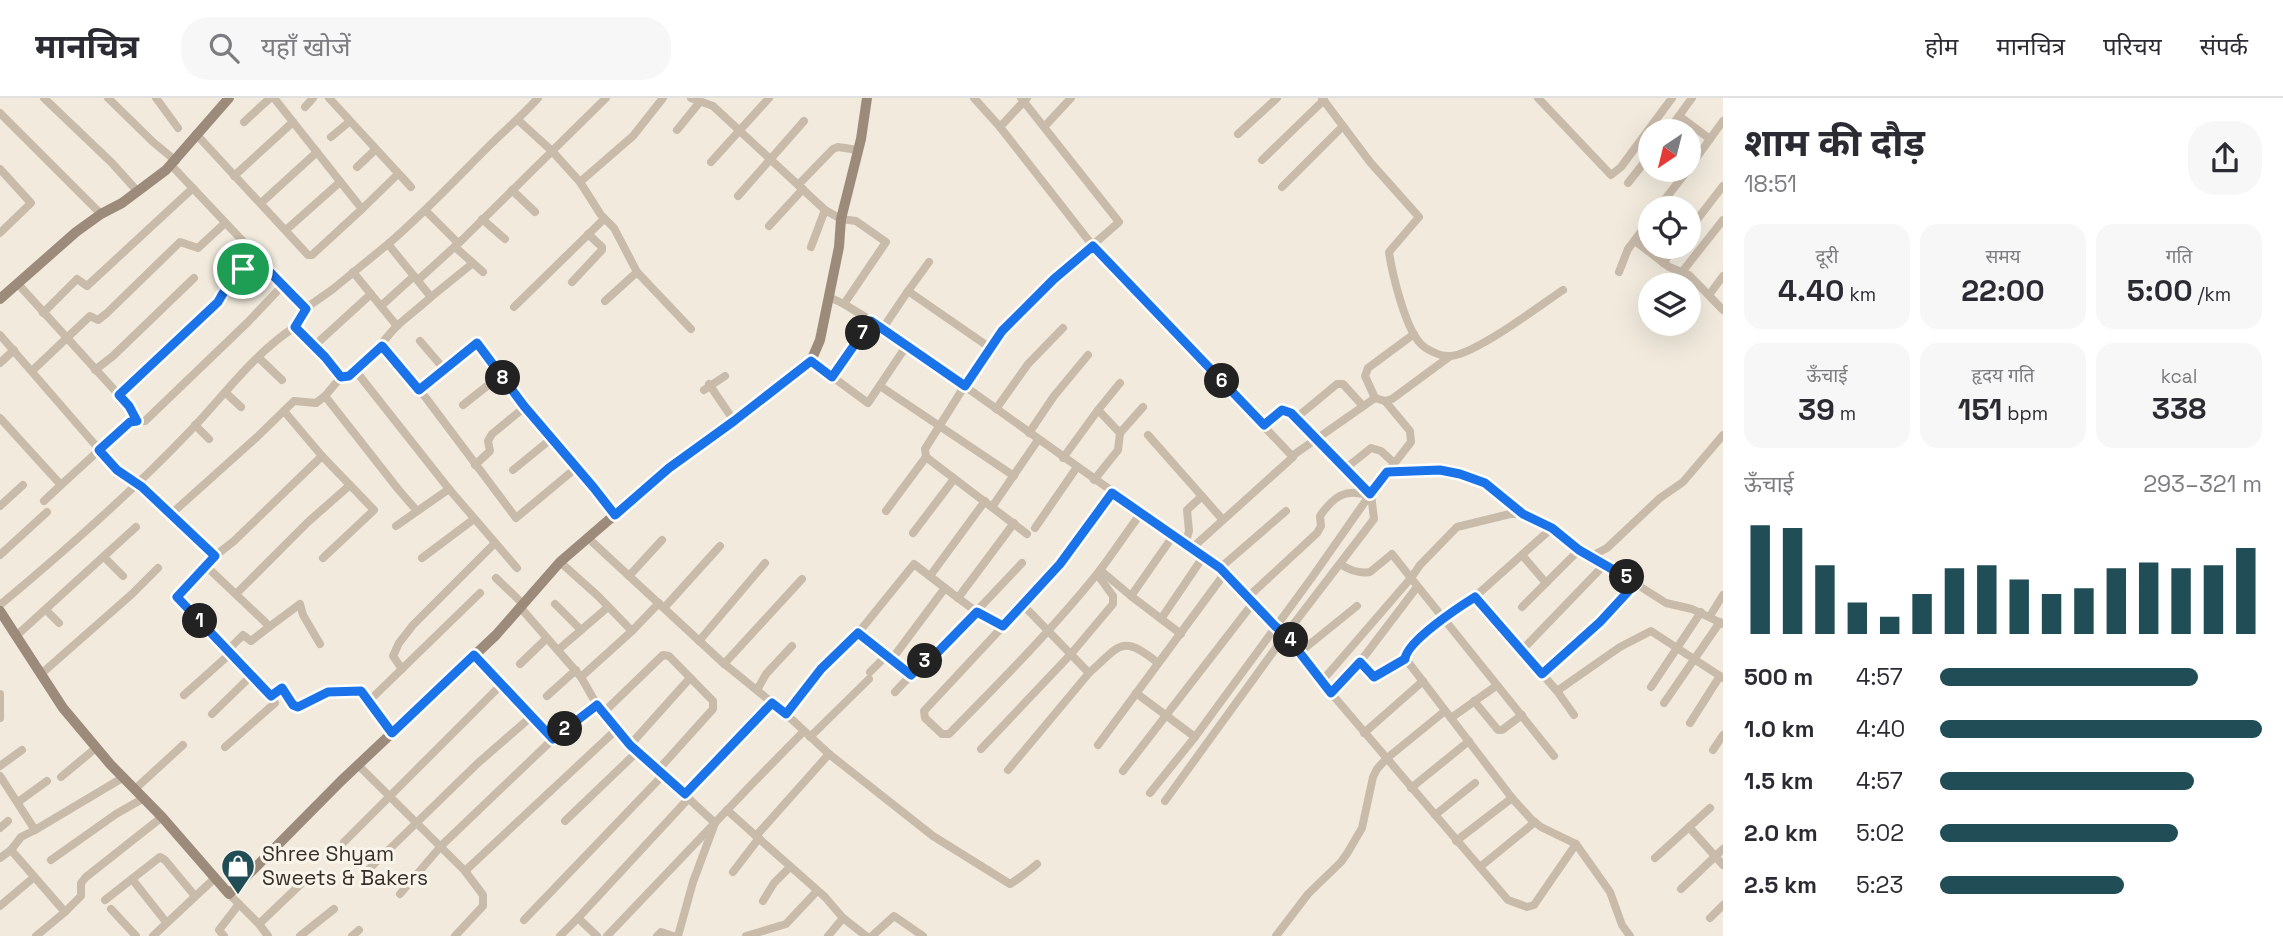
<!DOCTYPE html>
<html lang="hi">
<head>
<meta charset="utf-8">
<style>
  body { margin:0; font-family:"Space Grotesk","Noto Sans Devanagari",sans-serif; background:#f7f7f7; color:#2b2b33; height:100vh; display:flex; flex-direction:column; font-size:26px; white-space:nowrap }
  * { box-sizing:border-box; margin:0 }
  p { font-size:23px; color:#7c7c81 }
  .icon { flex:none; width:38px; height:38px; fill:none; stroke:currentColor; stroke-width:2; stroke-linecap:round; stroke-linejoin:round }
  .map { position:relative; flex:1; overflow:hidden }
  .sheet { display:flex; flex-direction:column; background:#fff; width:560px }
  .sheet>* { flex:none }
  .needle { width:46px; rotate:215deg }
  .controls { position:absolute; left:1638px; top:21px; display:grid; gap:14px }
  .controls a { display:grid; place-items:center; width:63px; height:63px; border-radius:50%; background:#fff; box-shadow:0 7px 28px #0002; font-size:35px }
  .pin { position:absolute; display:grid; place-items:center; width:60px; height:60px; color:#fff; margin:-30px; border:4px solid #fff; border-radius:50%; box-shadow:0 2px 7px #0007 }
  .km { position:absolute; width:35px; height:35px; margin:-18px; border-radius:50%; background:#222; color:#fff; font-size:19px; line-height:35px; text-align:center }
  .round { display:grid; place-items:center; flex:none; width:74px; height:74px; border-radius:28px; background:#f7f7f7 }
  .overview { display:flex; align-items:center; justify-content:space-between; height:119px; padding:0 21px }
  h1 { font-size:38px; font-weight:700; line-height:52px }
  .figures { display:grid; grid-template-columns:repeat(3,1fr); gap:10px; height:119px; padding:7px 21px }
  .figures div { display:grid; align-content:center; border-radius:18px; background:#f7f7f7; text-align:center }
  .figures b { font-size:30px; font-weight:700 }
  .figures small { font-size:19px; font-weight:400 }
  .figures p { font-size:19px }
  .chart { height:196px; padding:14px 21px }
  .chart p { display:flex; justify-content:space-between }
  .chart svg { width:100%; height:126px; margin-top:7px; stroke:#204d56; stroke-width:6 }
  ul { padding:0 21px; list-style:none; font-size:23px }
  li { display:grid; grid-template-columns:112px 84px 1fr; align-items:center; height:52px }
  li i { height:18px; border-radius:9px; background:#204d56 }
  header { display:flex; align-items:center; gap:42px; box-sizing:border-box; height:98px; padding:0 35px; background:#fff; border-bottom:2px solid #e1e1e2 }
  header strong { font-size:33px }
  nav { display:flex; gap:38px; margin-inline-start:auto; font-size:24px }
  .search { width:490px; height:63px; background:#f7f7f7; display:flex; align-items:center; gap:18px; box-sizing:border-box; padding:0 24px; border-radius:28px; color:#7c7c81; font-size:26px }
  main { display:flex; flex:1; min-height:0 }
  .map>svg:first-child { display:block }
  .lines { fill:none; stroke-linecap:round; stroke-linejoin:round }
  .street { stroke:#c9bbaa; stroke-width:8 }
  .secondary { stroke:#9c8b7b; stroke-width:10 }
  .route-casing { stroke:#fff; stroke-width:14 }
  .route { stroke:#1a73e8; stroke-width:9 }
  .labels { text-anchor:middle; stroke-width:6; stroke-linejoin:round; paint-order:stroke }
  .poi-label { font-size:21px; fill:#362f29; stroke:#f9f4ea; text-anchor:start }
</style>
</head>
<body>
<header>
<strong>मानचित्र</strong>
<div class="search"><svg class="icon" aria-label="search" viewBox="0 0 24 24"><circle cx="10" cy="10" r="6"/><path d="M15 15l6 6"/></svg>यहाँ खोजें</div>
<nav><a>होम</a><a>मानचित्र</a><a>परिचय</a><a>संपर्क</a></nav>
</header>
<main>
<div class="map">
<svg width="1723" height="838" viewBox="0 0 1723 838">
  <rect width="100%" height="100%" fill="#f1eadd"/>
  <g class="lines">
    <g class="street">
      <path d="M44 0 112 65 138 94"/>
      <path d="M108 0 153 44 176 63"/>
      <path d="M156 0 178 30"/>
      <path d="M329 0 411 89"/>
      <path d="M663 0 633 38 580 84 601 117 614 130 637 174 691 231"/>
      <path d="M691 0 713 8 825 112 841 121 856 123 886 144 844 206"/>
      <path d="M974 0 1000 29 1093 148 1293 359 1191 451"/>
      <path d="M1322 0 1370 64 1419 119 1389 154C1392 175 1405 229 1420 245 1425 251 1439 258 1448 258 1471 260 1542 206 1563 192"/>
      <path d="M1538 0 1611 77 1621 69 1672 0"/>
      <path d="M305 9 313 0"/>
      <path d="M0 15 101 116"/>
      <path d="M1679 18 1710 41"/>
      <path d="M518 22 552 53 580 84"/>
      <path d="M244 24 270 0"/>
      <path d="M1045 28 1071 0"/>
      <path d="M1000 29 1027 0"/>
      <path d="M677 32 699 5"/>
      <path d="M1668 33 1692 0"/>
      <path d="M196 36 308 157H312L362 111 274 0"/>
      <path d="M1238 36 1277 0"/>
      <path d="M331 39 349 24"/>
      <path d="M1262 62 1324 2"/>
      <path d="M711 64 769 0"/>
      <path d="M171 67 306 210 295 229 325 259 341 279 325 298"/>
      <path d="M357 69 375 52"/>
      <path d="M1689 70 1723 23"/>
      <path d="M0 71 31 105 0 135"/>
      <path d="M234 78 293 24"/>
      <path d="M1628 85 1650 57"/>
      <path d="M798 87 833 51 838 49 858 52"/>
      <path d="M1282 89 1343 28"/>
      <path d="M512 92 535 114"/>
      <path d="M738 98 804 23"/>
      <path d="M261 105 317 54"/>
      <path d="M1658 110 1688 72"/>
      <path d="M362 111 398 76"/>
      <path d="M426 113 458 145"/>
      <path d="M482 121 505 141"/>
      <path d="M769 128 803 91"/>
      <path d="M286 132 340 84"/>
      <path d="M1689 132 1723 88"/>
      <path d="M1635 143 1669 169 1689 177 1723 212"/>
      <path d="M455 149 483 174"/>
      <path d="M811 149 825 112"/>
      <path d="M1663 165 1675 149"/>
      <path d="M353 174 397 228"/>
      <path d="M1619 174 1628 151 1650 122"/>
      <path d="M1682 174 1723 122"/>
      <path d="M418 182 462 142 606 0"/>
      <path d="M572 184 602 152V149L588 136"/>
      <path d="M18 186 129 308 137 323"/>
      <path d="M908 193 929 164"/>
      <path d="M1709 197 1723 178"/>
      <path d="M431 199 473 165"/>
      <path d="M829 199 844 206 883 230 1220 470 1275 528 1286 536 1331 595 1508 802 1527 809 1534 807 1576 746"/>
      <path d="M605 203 637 174"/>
      <path d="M381 208 414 178"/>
      <path d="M514 209 604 121"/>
      <path d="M306 210 333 191 388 146"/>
      <path d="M43 215 77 181 87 188 193 90"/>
      <path d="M883 230 908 193 989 249 925 351 926 359 1027 436"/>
      <path d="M0 237 117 372 142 389 215 458 206 468 265 524 269 529 251 543 243 537 228 552 271 598 282 590 293 607 298 609 328 594 361 593 392 635"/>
      <path d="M420 243 444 271"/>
      <path d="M314 248 371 196"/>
      <path d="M382 248 426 300 516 420 576 370"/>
      <path d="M988 252 1002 233 1054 181 1119 124 1021 0"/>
      <path d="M259 260 282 282"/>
      <path d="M811 263 868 305 907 247"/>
      <path d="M0 265 14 252"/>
      <path d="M95 272 113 258 194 180"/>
      <path d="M355 272 449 391 517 470"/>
      <path d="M32 273 90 218 98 222 107 215 180 144 198 150 225 125"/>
      <path d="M341 279C366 274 380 244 397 228 408 218 420 209 431 199L388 146C423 116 454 83 487 50 504 33 522 18 538 0"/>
      <path d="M832 279 871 223"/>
      <path d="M709 286 734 323"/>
      <path d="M880 288 1014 378"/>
      <path d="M419 292 477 245 524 308 594 390 615 417"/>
      <path d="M704 292 725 278"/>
      <path d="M226 295 241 309"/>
      <path d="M119 297 218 204 228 186 257 161"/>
      <path d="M1375 300 1365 278 1368 270 1414 236"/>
      <path d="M463 307 501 277"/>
      <path d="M996 311 1028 266 1063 230"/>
      <path d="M1098 312 1120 285"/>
      <path d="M284 313 322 358"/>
      <path d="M0 320 61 387 130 324 145 323 248 224 283 187"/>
      <path d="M1296 320 1337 286H1343L1363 308"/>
      <path d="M195 327 209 341"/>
      <path d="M1029 335 1054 298 1088 257"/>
      <path d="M1120 335 1143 309"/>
      <path d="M1148 337 1223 422"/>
      <path d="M1292 358 1375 300 1385 303 1392 301 1449 259"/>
      <path d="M1063 360 1098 312 1120 335 1118 352 1094 382"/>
      <path d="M475 367 490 353 488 343 492 336 525 309"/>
      <path d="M1346 370 1371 350 1381 353 1394 365"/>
      <path d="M513 372 551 341"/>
      <path d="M1387 374C1420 373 1453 369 1484 385 1498 392 1510 405 1522 415"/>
      <path d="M1112 395 1061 466 924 613 925 620 942 636H949C1000 584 1051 533 1097 476 1112 457 1126 435 1141 415"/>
      <path d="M44 403 61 387"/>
      <path d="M0 408 23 387"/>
      <path d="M992 409 1038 342"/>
      <path d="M886 413 926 359"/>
      <path d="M170 417 257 339 294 303 316 305 325 298 398 391 417 413"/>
      <path d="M396 428 449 391"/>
      <path d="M1035 430 1077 369"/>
      <path d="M1552 430C1527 452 1503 474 1478 496 1462 510 1407 541 1405 560L1512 700 1531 721 1541 729 1576 746 1610 794 1622 827 1630 838"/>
      <path d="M913 435 954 381"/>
      <path d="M588 440 722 564 786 616 829 656 933 738 1010 786C1013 785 1034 769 1037 766"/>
      <path d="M1185 447 1189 433 1187 412 1202 398"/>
      <path d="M0 457 47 414"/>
      <path d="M1522 457 1546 485"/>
      <path d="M215 458 234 443 322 358 350 387"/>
      <path d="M1592 458 1607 450 1660 400 1683 384 1723 337"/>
      <path d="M104 459 123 478"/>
      <path d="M422 460 474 421"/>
      <path d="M560 464 598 498 632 533"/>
      <path d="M206 468 177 499 228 552"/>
      <path d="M1220 470 1286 413"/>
      <path d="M1100 472 1131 498 1181 536"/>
      <path d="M629 478 662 442"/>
      <path d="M930 478 985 403"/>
      <path d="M496 480 523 506"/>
      <path d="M236 496 308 424 350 387 374 412 323 460"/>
      <path d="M1131 498 1173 438"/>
      <path d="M1248 499 1317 435 1321 428 1320 418C1333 399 1346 389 1369 398"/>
      <path d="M1475 499 1557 593 1574 617"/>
      <path d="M958 500 977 514 1003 528"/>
      <path d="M555 506 581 532"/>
      <path d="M0 507C66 452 130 396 189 334 222 300 255 254 295 229"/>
      <path d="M1023 507 1089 575C1120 548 1121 535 1158 565"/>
      <path d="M520 509 581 579 597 607 616 632 633 649 715 725 693 784 678 838"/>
      <path d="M1522 509 1579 452"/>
      <path d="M664 510 720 448"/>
      <path d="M46 512 59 525"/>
      <path d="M1710 518 1723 497"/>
      <path d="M1161 521 1203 459"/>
      <path d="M269 529 300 506 303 517 320 546"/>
      <path d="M858 535 911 577 925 563 934 558 1022 465"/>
      <path d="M16 538 136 429"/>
      <path d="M699 543 765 465"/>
      <path d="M558 552 608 509"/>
      <path d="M1521 553 1605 466"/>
      <path d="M1300 554 1357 508"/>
      <path d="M892 561 945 490"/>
      <path d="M1360 564 1374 579 1405 560"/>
      <path d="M520 566 547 540"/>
      <path d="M724 566 802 481"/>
      <path d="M402 571 393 558 399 545 413 527 495 445"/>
      <path d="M870 574 887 557"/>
      <path d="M41 576 132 496 158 470"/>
      <path d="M1542 576 1600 524 1636 485"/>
      <path d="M581 579 632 533 659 505"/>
      <path d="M1322 583 1411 480 1392 456 1370 474C1359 476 1349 472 1340 466"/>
      <path d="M1651 589 1701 514"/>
      <path d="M757 592 766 576 792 548"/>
      <path d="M1557 593 1620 549 1651 533 1723 580"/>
      <path d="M895 594 911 577"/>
      <path d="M1136 595 1195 639"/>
      <path d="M1331 595 1360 564 1417 489"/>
      <path d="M0 596V620"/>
      <path d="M184 597 231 555"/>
      <path d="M547 598 576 572"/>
      <path d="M370 602 480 495"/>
      <path d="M1474 603 1498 632H1502L1522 617"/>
      <path d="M1664 605 1720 524"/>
      <path d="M604 614 663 557 669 558 713 603V611L659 671"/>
      <path d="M212 616 251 578"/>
      <path d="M786 616 820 571 863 529 914 466 958 500 1014 425"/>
      <path d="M1451 620 1496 588"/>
      <path d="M1690 625 1720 578"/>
      <path d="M1364 635 1423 583"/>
      <path d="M810 639 869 581"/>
      <path d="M553 641 597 607"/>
      <path d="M630 647 690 580"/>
      <path d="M1098 647 1225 475"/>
      <path d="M225 649 275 605 271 598"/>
      <path d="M981 651 1071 556 1113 506V498L1097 476"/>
      <path d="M1713 652 1723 637"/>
      <path d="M1554 658 1411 480 1420 467 1457 429 1510 416H1523L1552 430 1579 452 1605 466 1666 505 1692 511 1723 526"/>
      <path d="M358 667 465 773 483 797V808L455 838"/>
      <path d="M0 668 22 652"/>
      <path d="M1008 672 1089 575"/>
      <path d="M1123 673 1253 505"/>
      <path d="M0 678 35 732 124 679"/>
      <path d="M61 679 97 649"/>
      <path d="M1411 690 1469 643"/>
      <path d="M135 691 183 647"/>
      <path d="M1150 695 1195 639 1313 478 1369 398 1411 344 1410 333 1385 303"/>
      <path d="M685 696 772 605"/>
      <path d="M1165 703 1286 536 1374 421 1371 396 1291 315 1282 312 1264 327"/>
      <path d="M18 704 47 683"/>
      <path d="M727 712 756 738 829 656"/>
      <path d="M1435 717 1475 685"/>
      <path d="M565 723 638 653"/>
      <path d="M1689 729 1723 767"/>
      <path d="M0 730 8 723"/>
      <path d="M35 732 21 739 11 752 65 814 81 798V785L86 779 162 719"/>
      <path d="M756 738 825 799 843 820 866 838"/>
      <path d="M1456 743 1512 700"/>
      <path d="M344 744 502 586"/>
      <path d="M0 760 11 752"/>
      <path d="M1655 760 1710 710"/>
      <path d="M51 762 116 716 144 700"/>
      <path d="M1480 769 1535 724"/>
      <path d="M369 771 478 665 532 618"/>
      <path d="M465 773 616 632"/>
      <path d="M733 774 759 740"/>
      <path d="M132 781 166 824"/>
      <path d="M1681 791 1723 751"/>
      <path d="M229 796 259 826 268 838"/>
      <path d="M400 796 441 748 553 641 474 557"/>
      <path d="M105 802 160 759 165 762 195 798"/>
      <path d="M763 803 774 785 790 769"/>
      <path d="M0 808 33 780"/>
      <path d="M111 811 136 838"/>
      <path d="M1710 820 1723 807"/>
      <path d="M524 822 664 676"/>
      <path d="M259 826 305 782"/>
      <path d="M36 838 65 814"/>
      <path d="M153 838 215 780"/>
      <path d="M224 838 219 832 239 806"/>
      <path d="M300 838 334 811"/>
      <path d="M352 838 359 832"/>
      <path d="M560 838 578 820"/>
      <path d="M597 838 578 820 689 700"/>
      <path d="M607 838 751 687 804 633"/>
      <path d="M657 838 661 834 673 838"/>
      <path d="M746 838 786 826 817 793"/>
      <path d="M828 838 843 820"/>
      <path d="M872 838 894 818 923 838"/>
      <path d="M1276 838 1308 796 1341 764 1348 754 1362 730 1373 679 1377 671 1386 661 1445 613"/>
    </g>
    <g class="secondary">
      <path d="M0 201 76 134 101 116 122 105 166 72 229 0"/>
      <path d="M0 513 63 610 110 666 162 719 229 796 341 683 496 537 560 464 669 370 734 323 811 263 820 242 839 149 841 121 861 41 867 0"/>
    </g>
  </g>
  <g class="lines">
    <g class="route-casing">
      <path id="route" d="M1093 148 1264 327 1282 312 1291 315 1370 396 1387 374 1440 372 1460 376 1485 385 1523 416 1552 430 1579 452 1636 485 1600 524 1542 576 1475 499C1459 509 1407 543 1405 561L1374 579 1360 564 1331 595 1286 537 1275 528 1220 470 1112 395 1060 466 1003 528 977 514 934 558 925 563 911 577 858 535 821 571 786 616 772 605 685 696 630 647 597 607 553 641 474 557 392 635 361 593 328 594 298 609 293 607 282 590 271 598 177 499 215 458 142 389 117 372 99 352 130 324 137 323 129 308 119 297 218 204C228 185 240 173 257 161L306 211 295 229 325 259 341 279 349 278 382 248 419 292 477 245 524 308 594 390 615 417 669 370 734 323 811 263 832 279 871 223 965 288 1002 233 1054 181Z"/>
    </g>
    <use href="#route" class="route"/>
  </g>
  <defs>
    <g id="shop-pin" transform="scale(1.75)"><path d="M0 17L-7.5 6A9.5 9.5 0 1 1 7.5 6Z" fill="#204d56" stroke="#f9f4ea"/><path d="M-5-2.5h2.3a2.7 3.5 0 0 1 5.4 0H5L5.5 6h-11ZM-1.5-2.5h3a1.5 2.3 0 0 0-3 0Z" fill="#fff"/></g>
  </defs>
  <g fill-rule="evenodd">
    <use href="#shop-pin" x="238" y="768"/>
  </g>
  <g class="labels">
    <g class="poi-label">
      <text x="262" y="763">Shree Shyam<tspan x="262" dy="24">Sweets &amp; Bakers</tspan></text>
    </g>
  </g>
</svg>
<div class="controls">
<a><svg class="needle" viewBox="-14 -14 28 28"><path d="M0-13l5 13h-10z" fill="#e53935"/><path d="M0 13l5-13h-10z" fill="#7c7c81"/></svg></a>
<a><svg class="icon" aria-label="locate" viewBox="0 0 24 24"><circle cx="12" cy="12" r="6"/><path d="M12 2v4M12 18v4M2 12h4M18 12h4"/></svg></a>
<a><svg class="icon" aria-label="layers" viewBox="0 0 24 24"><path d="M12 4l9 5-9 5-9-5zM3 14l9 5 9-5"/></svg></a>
</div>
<div class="pin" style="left:243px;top:171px;background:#1e9e55"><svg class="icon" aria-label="arrive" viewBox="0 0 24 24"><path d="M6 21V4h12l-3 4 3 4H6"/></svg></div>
<b class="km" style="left:200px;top:523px">1</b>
<b class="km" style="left:565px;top:631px">2</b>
<b class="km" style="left:925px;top:563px">3</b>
<b class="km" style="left:1291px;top:542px">4</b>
<b class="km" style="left:1627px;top:479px">5</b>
<b class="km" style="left:1222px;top:283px">6</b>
<b class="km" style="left:863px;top:235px">7</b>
<b class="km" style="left:503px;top:280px">8</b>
</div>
<section class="sheet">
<div class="overview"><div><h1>शाम की दौड़</h1><p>18:51</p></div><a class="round"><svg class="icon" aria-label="share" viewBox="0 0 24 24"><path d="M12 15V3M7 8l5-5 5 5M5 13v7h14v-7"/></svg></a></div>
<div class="figures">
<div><p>दूरी</p><b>4.40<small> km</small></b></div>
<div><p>समय</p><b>22:00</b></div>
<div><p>गति</p><b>5:00<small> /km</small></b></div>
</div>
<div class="figures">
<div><p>ऊँचाई</p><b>39<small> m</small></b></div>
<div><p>हृदय गति</p><b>151<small> bpm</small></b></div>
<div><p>kcal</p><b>338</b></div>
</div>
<div class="chart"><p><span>ऊँचाई</span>293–321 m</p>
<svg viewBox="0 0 160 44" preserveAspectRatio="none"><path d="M5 44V6M15 44V7M25 44V20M35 44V33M45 44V38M55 44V30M65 44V21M75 44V20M85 44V25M95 44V30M105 44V28M115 44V21M125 44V19M135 44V21M145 44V20M155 44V14"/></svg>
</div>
<ul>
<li><b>500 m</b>4:57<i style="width:80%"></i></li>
<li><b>1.0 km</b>4:40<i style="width:100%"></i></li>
<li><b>1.5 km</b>4:57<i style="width:79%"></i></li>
<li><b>2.0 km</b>5:02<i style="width:74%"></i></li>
<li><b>2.5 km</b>5:23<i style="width:57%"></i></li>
</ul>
</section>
</main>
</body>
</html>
